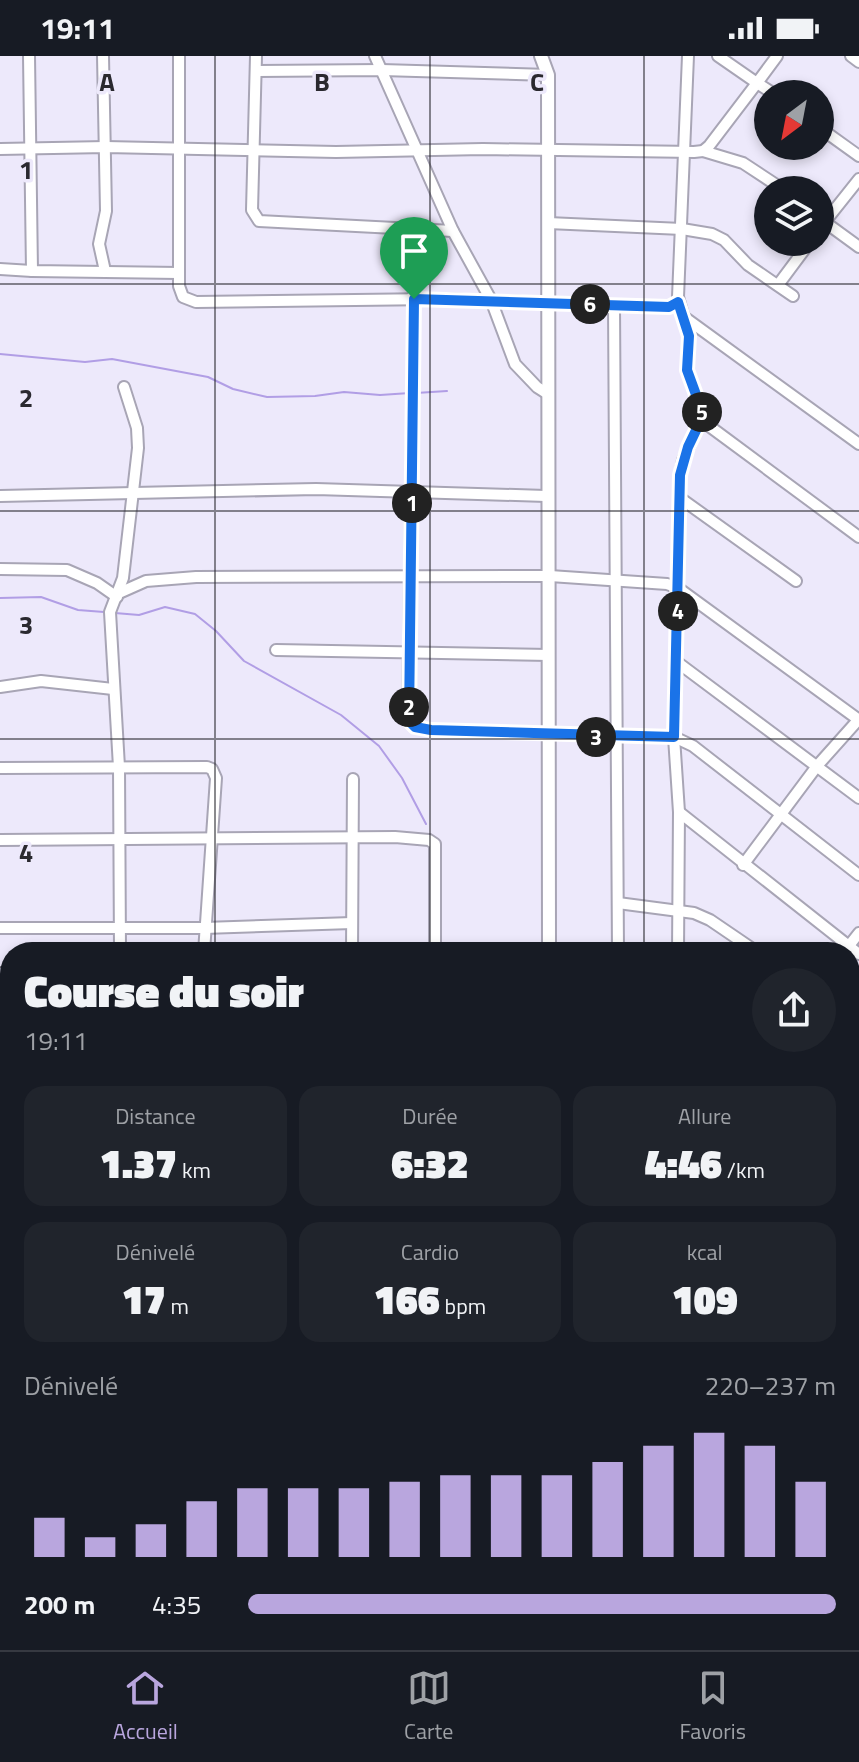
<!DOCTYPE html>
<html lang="fr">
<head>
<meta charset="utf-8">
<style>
  body { margin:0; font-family:"Titillium Web",sans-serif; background:#20242c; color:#f1f3f6; height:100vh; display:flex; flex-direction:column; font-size:30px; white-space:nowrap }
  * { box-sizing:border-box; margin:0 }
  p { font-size:26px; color:#9ea1a6 }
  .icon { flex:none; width:44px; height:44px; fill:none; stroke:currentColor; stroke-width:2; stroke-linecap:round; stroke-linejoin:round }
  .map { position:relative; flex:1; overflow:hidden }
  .sheet { position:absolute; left:0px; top:886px; width:860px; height:708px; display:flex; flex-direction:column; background:#171b24; border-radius:32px 32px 0 0; box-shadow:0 4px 12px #0003 }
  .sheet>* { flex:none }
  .needle { width:52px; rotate:212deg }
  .controls { position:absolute; left:754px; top:24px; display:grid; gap:16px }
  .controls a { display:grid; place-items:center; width:80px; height:80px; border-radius:50%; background:#171b24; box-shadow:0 4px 12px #0003; font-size:40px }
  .pin { position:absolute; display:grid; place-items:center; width:68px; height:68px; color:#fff; margin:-82px -34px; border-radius:50% 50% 50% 0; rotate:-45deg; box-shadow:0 0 8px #0007 }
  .pin .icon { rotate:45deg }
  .km { position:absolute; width:40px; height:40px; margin:-20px; border-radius:50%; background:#222; color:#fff; font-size:22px; line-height:40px; text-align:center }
  .round { display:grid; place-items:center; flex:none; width:84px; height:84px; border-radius:42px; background:#20242c }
  .head { display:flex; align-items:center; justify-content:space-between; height:136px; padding:0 24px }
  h1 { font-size:44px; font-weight:800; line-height:60px }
  .figures { display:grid; grid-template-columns:repeat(3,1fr); gap:12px; height:136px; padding:8px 24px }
  .figures div { display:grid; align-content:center; border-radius:20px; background:#20242c; text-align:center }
  .figures b { font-size:40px; font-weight:800 }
  .figures small { font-size:22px; font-weight:400 }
  .figures p { font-size:22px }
  .chart { height:224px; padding:16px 24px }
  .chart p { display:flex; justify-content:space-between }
  .chart svg { width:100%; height:144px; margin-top:8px; stroke:#b9a6de; stroke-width:6 }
  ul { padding:0 24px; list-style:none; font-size:26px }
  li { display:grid; grid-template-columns:128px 96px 1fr; align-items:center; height:60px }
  li i { height:20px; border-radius:10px; background:#b9a6de }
  .status { display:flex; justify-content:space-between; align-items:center; height:56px; padding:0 40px; background:#171b24; direction:ltr }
  .status svg { height:22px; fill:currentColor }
  .tabs { display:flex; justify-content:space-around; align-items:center; height:112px; border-top:2px solid #363941; background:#171b24; font-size:22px; color:#9ea1a6 }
  .tabs a { display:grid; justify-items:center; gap:4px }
  .tabs .current { color:#b9a6de }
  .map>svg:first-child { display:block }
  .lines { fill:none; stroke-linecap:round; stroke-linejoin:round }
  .stream { stroke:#b19ee5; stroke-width:2 }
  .minor-casing { stroke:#a8a5b5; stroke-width:14 }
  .major-casing { stroke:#a8a5b5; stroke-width:16 }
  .minor { stroke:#fff; stroke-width:10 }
  .major { stroke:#fff; stroke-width:12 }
  .route-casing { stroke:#fff; stroke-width:16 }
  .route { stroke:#1a73e8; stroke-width:10 }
  .grid { fill:none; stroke:#2a292f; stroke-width:2; stroke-opacity:0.55 }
  .grid-label { font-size:26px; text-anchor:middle; font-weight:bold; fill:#2a292f; stroke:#ede9fb; stroke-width:7; stroke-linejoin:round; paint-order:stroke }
</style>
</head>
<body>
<div class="status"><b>19:11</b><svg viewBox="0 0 49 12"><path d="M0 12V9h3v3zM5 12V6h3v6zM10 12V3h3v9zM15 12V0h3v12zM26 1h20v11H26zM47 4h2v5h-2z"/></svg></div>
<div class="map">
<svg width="859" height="1594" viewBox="0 0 859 1594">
  <rect width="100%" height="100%" fill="#ede9fb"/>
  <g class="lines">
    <g class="stream">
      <path d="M0 298 85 306 112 303 208 321 233 333 267 341 315 340 344 336 380 339 410 337"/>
      <path d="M416 337 447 335"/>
      <path d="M0 542 41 541 78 554 104 556"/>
      <path d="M115 557 139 559 165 551 195 558 216 575 244 605 341 659 379 690 402 722 426 768"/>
      <path d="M0 1391 10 1378"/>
    </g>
    <g class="minor-casing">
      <g id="minor">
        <path d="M29 0 32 215 179 217V0"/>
        <path d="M103 0 106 155 99 188 105 215"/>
        <path d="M256 0 252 154 259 165 453 175"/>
        <path d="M375 0 453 175 491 244 515 308 537 331 548 338"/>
        <path d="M718 0 757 27 777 0"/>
        <path d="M851 0 859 6"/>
        <path d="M257 15 382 14 548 19"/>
        <path d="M820 72 859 100"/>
        <path d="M0 93 106 91 336 96 483 93 694 96 703 95 709 90 757 27 774 38"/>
        <path d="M703 95 743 107 784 134"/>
        <path d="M822 164 859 191"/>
        <path d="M548 167 682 173 712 178 724 184 748 209 793 240"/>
        <path d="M820 172 859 123"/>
        <path d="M0 213 32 215"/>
        <path d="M179 217V230L183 241 196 246 435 243 669 251 678 246"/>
        <path d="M778 229 810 186"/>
        <path d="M414 243 408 656 409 665 415 671 431 674 674 681 693 690 859 819"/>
        <path d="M614 249 618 896"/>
        <path d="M684 261 859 388"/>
        <path d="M701 364 859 481"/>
        <path d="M0 440 316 433 546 440"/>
        <path d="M680 442 796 525"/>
        <path d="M0 513 67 514 97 527 117 541"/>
        <path d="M119 537 146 525 196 521 550 520 667 528 678 532 859 664"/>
        <path d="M276 594 549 599"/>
        <path d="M677 606 859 742"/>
        <path d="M0 631 41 625 113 633"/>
        <path d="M0 712 207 711 212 713 216 722 204 896"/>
        <path d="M679 756 859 898"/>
        <path d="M0 784 395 781 429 784 435 788V896"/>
        <path d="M743 809 817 710 859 663"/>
        <path d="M618 847 694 857 710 864 757 896"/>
        <path d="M0 872H204L352 867"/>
        <path d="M120 896 119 711 110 556 123 522 138 392 137 372 124 331"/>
        <path d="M352 896 353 723"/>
        <path d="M678 896 679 756 674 681 680 419 683 404 701 364 702 355 687 314 689 280 678 241 688 0"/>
        <path d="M844 896 859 877"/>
        <path d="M0 967H10"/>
        <path d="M850 967 859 974"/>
        <path d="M0 1029H10"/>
        <path d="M850 1046 859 1054"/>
        <path d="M0 1101H10"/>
        <path d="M850 1127 859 1125"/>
        <path d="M850 1282 859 1292"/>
        <path d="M850 1366 859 1367"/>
        <path d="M0 1425 10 1434"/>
        <path d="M850 1480 859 1427"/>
        <path d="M0 1578 10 1580"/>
        <path d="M32 1584 85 1594"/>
        <path d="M692 1584 737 1594"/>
        <path d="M127 1594 129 1584"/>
        <path d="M192 1594 194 1584"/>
        <path d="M252 1594 254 1584"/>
        <path d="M509 1594 511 1584"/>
        <path d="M573 1594 575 1584"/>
        <path d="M829 1594 831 1584"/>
      </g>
    </g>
    <g class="major-casing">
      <g id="major">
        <path d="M541 0 548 19 549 896"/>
        <path d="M850 1196 859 1193"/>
        <path d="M319 1594 321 1584"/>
      </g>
    </g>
    <use href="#minor" class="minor"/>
    <use href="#major" class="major"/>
  </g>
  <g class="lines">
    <g class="route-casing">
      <path id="route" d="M414 243 669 251 678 246 689 280 687 314 702 355 701 364 688 391 680 419 674 681 431 674 415 671 409 665Z"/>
    </g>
    <use href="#route" class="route"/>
  </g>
  <path class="grid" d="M215 0V896M430 0V896M644 0V896M0 228H859M0 455H859M0 683H859M0 911H10M850 911H859M0 1139H10M850 1139H859M0 1366H10M850 1366H859M215 1584V1594M430 1584V1594M644 1584V1594"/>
  <g class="grid-label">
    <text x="107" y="35">A</text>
    <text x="322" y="35">B</text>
    <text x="537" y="35">C</text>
    <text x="26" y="123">1</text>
    <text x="26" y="351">2</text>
    <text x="26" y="578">3</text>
    <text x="26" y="806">4</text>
  </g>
</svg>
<div class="controls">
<a><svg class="needle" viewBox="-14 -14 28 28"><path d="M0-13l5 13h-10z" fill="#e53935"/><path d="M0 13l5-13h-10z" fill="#9ea1a6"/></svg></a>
<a><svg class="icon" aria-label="layers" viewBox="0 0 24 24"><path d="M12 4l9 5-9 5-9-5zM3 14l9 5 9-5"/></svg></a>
</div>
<div class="pin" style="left:414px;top:243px;background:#1e9e55"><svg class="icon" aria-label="arrive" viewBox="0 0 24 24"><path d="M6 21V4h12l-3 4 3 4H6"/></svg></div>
<b class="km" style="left:412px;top:447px">1</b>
<b class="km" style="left:409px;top:651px">2</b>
<b class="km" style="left:596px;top:681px">3</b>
<b class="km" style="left:678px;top:555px">4</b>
<b class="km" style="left:702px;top:356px">5</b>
<b class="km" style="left:590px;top:248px">6</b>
<section class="sheet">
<div class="head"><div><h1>Course du soir</h1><p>19:11</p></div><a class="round"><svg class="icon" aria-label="share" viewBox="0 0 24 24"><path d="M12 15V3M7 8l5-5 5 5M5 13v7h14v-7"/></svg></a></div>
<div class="figures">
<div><p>Distance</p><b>1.37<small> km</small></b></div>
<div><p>Durée</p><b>6:32</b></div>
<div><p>Allure</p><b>4:46<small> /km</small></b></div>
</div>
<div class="figures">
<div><p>Dénivelé</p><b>17<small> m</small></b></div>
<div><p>Cardio</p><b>166<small> bpm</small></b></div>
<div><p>kcal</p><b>109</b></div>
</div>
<div class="chart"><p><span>Dénivelé</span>220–237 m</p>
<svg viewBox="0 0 160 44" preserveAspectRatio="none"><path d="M5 44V32M15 44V38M25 44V34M35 44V27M45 44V23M55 44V23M65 44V23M75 44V21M85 44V19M95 44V19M105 44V19M115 44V15M125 44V10M135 44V6M145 44V10M155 44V21"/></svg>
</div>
<ul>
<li><b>200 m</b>4:35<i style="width:100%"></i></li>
</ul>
</section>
</div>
<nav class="tabs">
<a class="current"><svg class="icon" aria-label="home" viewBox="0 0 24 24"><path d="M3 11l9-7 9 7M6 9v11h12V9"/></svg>Accueil</a>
<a><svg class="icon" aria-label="map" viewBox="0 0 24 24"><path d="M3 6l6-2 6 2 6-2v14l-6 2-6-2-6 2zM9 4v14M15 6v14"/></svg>Carte</a>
<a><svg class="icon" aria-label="saved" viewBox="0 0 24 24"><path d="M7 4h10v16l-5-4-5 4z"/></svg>Favoris</a>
</nav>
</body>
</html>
